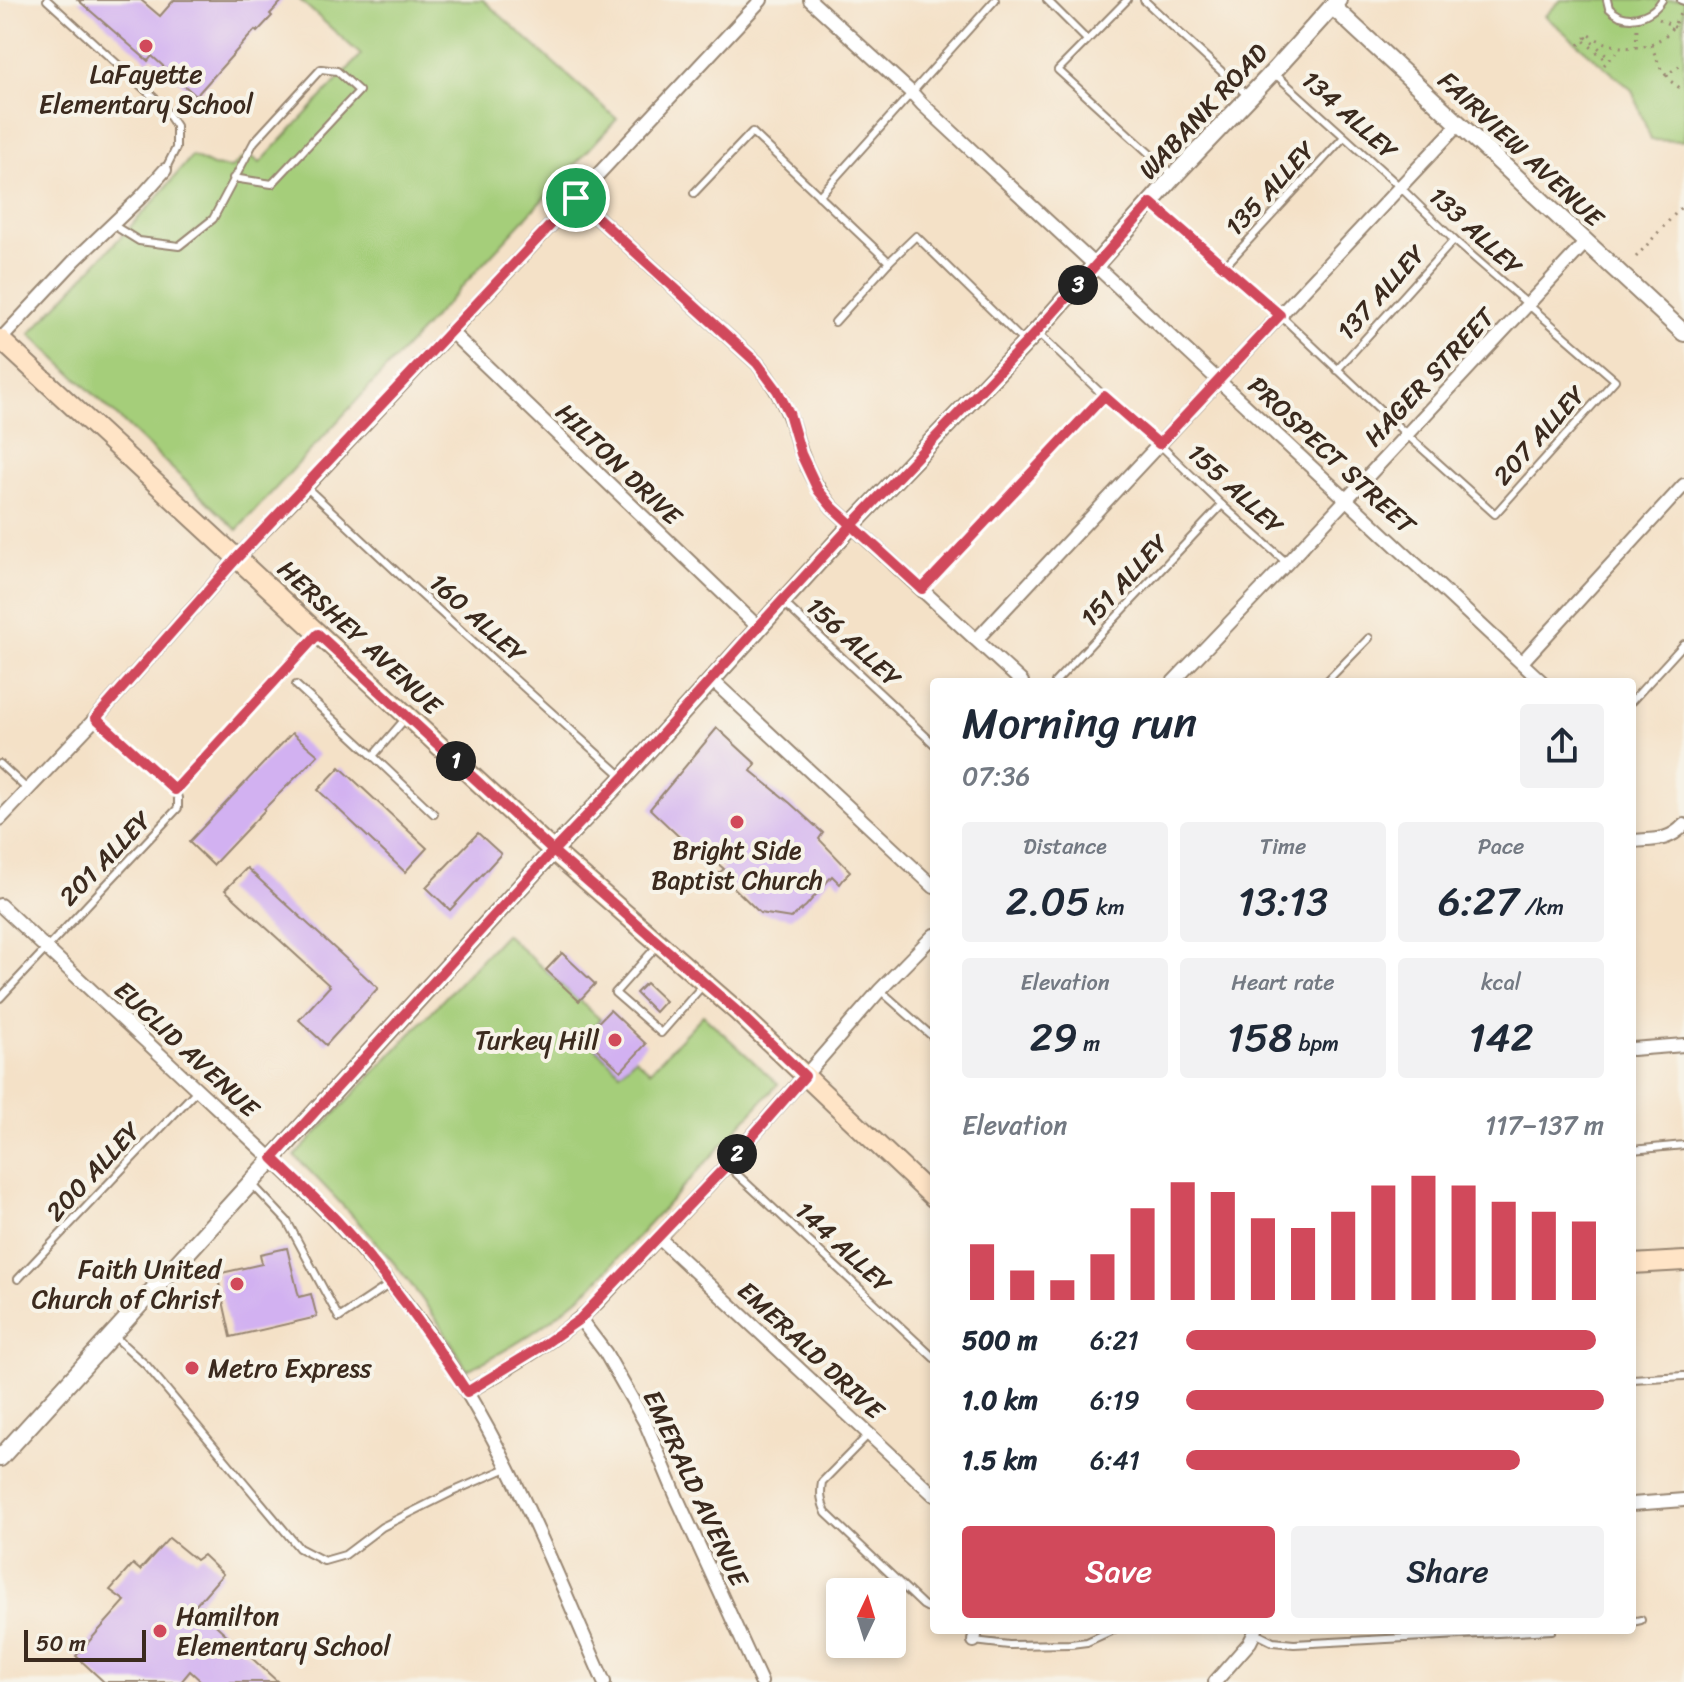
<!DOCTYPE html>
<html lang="en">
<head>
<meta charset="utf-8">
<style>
  body { margin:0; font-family:Sriracha,sans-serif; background:#f2f2f3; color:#1f2937; height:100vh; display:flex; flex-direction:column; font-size:30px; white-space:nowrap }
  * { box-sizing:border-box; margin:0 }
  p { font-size:26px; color:#747a83 }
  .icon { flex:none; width:44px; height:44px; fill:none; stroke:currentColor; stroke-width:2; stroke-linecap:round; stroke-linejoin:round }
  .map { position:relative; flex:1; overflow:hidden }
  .sheet { position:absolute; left:930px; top:678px; width:706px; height:956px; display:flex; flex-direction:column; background:#fff; border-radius:8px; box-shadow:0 4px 12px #0003 }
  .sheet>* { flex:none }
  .needle { width:52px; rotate:4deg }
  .fabs { position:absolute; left:826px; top:1578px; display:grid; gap:16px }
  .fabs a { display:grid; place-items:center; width:80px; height:80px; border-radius:8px; background:#fff; box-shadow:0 4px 12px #0003; font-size:40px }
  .scale { position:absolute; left:24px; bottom:20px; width:122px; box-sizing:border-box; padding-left:8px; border:4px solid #3b2a1e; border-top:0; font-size:22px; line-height:28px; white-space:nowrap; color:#3b2a1e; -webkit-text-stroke:6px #f7f3e8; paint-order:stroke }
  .pin { position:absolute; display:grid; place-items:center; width:68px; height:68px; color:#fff; margin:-34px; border:4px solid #fff; border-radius:50%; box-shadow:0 2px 8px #0007 }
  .km { position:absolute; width:40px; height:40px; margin:-20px; border-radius:50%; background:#222; color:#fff; font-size:22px; line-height:40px; text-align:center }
  .round { display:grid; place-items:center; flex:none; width:84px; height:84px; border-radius:8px; background:#f2f2f3 }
  .head { display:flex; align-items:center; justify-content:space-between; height:136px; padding:0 32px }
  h1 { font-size:44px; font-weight:600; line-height:60px }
  .figures { display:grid; grid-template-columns:repeat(3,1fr); gap:12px; height:136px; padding:8px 32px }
  .figures div { display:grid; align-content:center; border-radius:8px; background:#f2f2f3; text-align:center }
  .figures b { font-size:40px; font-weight:600 }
  .figures small { font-size:22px; font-weight:400 }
  .figures p { font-size:22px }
  .chart { height:224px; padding:16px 32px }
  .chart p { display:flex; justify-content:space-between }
  .chart svg { width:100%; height:144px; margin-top:8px; stroke:#d1495b; stroke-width:6 }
  .button { display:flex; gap:16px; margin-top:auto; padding:16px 32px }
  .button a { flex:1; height:92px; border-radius:8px; background:#d1495b; color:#fff; font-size:32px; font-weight:600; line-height:92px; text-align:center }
  .button a+a { background:#f2f2f3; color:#1f2937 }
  ul { padding:0 32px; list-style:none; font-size:26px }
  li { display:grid; grid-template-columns:128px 96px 1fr; align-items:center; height:60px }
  li i { height:20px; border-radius:10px; background:#d1495b }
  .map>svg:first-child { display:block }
  .green { fill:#a5ce7a; stroke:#707c4c; stroke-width:2 }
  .building { fill:#d2b1f1 }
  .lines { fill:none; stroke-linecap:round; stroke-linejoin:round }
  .service-casing { stroke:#988672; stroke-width:10 }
  .minor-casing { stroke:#988672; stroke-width:16 }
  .tertiary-casing { stroke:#988672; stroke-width:20 }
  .secondary-casing { stroke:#988672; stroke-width:22 }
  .path { stroke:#988672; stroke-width:3; stroke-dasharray:2 6; stroke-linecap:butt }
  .service { stroke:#fff; stroke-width:6 }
  .minor { stroke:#fff; stroke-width:12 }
  .tertiary { stroke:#fff; stroke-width:16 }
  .secondary { stroke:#ffe4c6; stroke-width:18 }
  .route-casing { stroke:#fff; stroke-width:16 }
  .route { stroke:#d1495b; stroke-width:10 }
  .poi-dot { fill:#d1495b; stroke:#f7f3e8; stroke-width:3 }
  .labels { text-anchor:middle; stroke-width:8; stroke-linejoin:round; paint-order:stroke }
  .poi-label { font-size:26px; fill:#3b2a1e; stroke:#f7f3e8 }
  .street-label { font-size:26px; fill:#3b2a1e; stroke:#f7f3e8 }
</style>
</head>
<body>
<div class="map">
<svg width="1684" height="1682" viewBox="0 0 1684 1682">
  <rect width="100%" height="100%" fill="#f7f3e8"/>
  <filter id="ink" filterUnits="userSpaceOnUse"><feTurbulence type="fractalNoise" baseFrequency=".0125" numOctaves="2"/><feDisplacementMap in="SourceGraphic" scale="16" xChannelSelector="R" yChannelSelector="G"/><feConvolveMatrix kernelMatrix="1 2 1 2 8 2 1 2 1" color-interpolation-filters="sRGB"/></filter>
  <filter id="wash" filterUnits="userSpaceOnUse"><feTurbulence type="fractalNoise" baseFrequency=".006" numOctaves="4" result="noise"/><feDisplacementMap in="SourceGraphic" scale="32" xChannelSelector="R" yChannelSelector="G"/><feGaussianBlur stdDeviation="1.8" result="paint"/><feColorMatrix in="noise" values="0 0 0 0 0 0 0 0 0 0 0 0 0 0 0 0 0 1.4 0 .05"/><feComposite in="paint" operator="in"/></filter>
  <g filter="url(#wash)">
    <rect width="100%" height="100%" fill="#f4e1c7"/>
    <g class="green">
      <path d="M300 0H483L617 119 237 530 30 334 158 197 191 157 192 156 212 166 231 168 243 158 251 156 260 163 361 55Z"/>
      <path d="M1561 0H1684V141L1651 140 1632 90 1545 16Z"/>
      <path d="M505 934 600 1019 584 1037 620 1072 635 1058 650 1071 703 1015 778 1084 593 1285C551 1322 518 1346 467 1370 424 1289 359 1221 295 1156Z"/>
    </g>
    <g id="blocks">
      <g class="building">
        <path d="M78 0H141L160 16 174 0H283L270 14 272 16 257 32 255 30 196 96 152 56 148 61Z"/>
        <path d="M717 728 756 764 751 771 790 803 823 833 819 839 850 871 840 884 832 876 806 906 791 918 760 913 719 873 724 869 703 851 693 850 650 809Z"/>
        <path d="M292 733 318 755 264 809 265 810 213 865 189 842Z"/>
        <path d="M340 767 427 848 405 872 318 790Z"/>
        <path d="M478 833 501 854 450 910 426 887Z"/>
        <path d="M247 868 378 988 326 1045 299 1020 330 986 225 890Z"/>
        <path d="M562 953 595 984 579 1001 546 970Z"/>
        <path d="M646 983 665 1001 655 1012 636 993Z"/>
        <path d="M610 1010 646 1044 621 1071 584 1037Z"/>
        <path d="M287 1248 299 1297 311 1294 317 1317 231 1337 217 1274 262 1264 260 1254Z"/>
        <path d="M169 1538 196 1560 203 1555 223 1574 195 1606 278 1682H202L190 1671 181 1682H104L76 1656 125 1601 110 1590 133 1564 140 1570Z"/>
      </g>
    </g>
  </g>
  <g filter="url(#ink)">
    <use href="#blocks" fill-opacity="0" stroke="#988672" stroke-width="2"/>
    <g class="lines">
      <g class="service-casing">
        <g id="service">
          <path d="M47 0 162 105 176 126V148L165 170"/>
          <path d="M1047 0 1087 40"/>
          <path d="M1127 0 1058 70 1172 174"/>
          <path d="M1144 0 1247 95"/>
          <path d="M1607 0 1609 8C1612 11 1616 14 1620 16 1636 22 1654 13 1662 0"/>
          <path d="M1681 0 1684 1"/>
          <path d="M694 193 752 132 889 262"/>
          <path d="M819 196 995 0"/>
          <path d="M1151 203 1280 315 1407 435 1495 514 1615 380 1454 240 1400 187 1273 72"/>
          <path d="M113 225 139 241 179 246 213 219 254 142 321 69 337 71 359 91 272 184 233 178"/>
          <path d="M1225 266 1344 137"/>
          <path d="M835 322 889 262 916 236 1023 341"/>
          <path d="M1037 332 1104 396 1159 444 1222 505 1287 563"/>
          <path d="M1337 370 1454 240"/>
          <path d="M306 487 415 589 622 776"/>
          <path d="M922 589 1104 396"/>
          <path d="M784 603 934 744"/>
          <path d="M1055 682 1222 505"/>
          <path d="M1326 682 1369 638"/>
          <path d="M296 685 373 756"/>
          <path d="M1632 701 1684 644"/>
          <path d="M405 719 373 756 434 814"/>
          <path d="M0 764 27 789"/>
          <path d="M175 790 316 637"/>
          <path d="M657 946 615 993 661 1033 704 984"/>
          <path d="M880 990 934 1038"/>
          <path d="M0 998 178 808V798L175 790 96 718"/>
          <path d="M1632 1150 1684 1145"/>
          <path d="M727 1165 934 1358"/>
          <path d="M253 1185 287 1221 339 1318 390 1284"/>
          <path d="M18 1279 198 1089"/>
          <path d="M114 1336 147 1366 299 1548 324 1561 345 1555 382 1527 452 1492 507 1468"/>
          <path d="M1632 1379 1684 1376"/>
          <path d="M869 1434 822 1482C820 1494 821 1502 826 1513L923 1605 934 1611"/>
          <path d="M1632 1622 1641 1620"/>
          <path d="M1255 1633 1273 1642 1294 1644 1552 1630"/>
          <path d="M974 1641 1009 1645 1071 1644 1087 1642 1113 1630"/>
        </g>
      </g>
      <g class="minor-casing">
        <g id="minor">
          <path d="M810 0 913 94 922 104 1542 682"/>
          <path d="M576 198 757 363C769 378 779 393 787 411 793 424 796 439 801 452 808 473 818 490 832 507L1022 682"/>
          <path d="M450 331 758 627"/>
          <path d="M0 340 75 260 141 197 165 170"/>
          <path d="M977 639 1458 125"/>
          <path d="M1522 662 1684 485"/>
          <path d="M711 679 934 887"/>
          <path d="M1173 682 1287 563 1586 242"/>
          <path d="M0 819 96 718 237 558 306 487 761 0"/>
          <path d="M1632 841C1654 839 1668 842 1684 825"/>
          <path d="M0 905C67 967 133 1029 199 1091 280 1166 358 1236 424 1327 503 1435 550 1560 604 1682"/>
          <path d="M1632 1049 1684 1045"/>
          <path d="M659 1238 934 1495"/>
          <path d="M580 1319 605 1352 645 1422 677 1498 761 1682"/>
          <path d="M467 1392C512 1366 559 1339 597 1303L727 1165 880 990 934 935"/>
          <path d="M1632 1504 1684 1500"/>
          <path d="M974 1641 976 1630"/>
          <path d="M1215 1682 1250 1642 1256 1630"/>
        </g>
      </g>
      <g class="tertiary-casing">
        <g id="tertiary">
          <path d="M1332 6 1684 333"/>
          <path d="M0 1458 553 851 624 777 852 525 1036 332 1174 176 1273 72 1338 0"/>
        </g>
      </g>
      <g class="secondary-casing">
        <g id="secondary">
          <path d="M0 339 553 851 738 1012 934 1198"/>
          <path d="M1632 1264 1684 1261"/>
        </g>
      </g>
      <g class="path">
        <path d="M1659 19 1684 32"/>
        <path d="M1579 45 1583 40 1604 58 1607 55 1586 37 1588 34C1612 50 1644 54 1667 34 1673 28 1677 19 1681 12"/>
        <path d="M1651 45 1661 69 1666 75 1684 63"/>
        <path d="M1636 47 1637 27"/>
        <path d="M1604 65 1621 48"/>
        <path d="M1667 75 1669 80 1684 91"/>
        <path d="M1636 257 1684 204"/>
      </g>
      <use href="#service" class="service"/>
      <use href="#minor" class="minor"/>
      <use href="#tertiary" class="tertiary"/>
      <use href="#secondary" class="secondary"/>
    </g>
  </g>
  <g class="lines" filter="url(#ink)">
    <g class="route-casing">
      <path id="route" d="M576 198 237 558 96 718 175 790 318 634 553 851 273 1158C295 1180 319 1201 340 1224 388 1276 428 1333 467 1392L542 1346 580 1319 727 1165 805 1076 738 1012 553 851 624 777 758 627 852 525 1036 332 1151 203 1280 315 1159 444 1104 396 922 589 832 507 818 490 801 454 789 413 777 390 757 363 576 198"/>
    </g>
    <use href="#route" class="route"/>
  </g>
  <g class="poi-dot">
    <circle cx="146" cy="46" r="8"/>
    <circle cx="737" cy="822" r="8"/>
    <circle cx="615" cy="1040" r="8"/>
    <circle cx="237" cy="1284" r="8"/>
    <circle cx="192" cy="1368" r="8"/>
    <circle cx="160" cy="1631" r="8"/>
  </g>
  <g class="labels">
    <g class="poi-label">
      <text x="146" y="83">LaFayette<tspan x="146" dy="30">Elementary School</tspan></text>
      <text x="737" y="859">Bright Side<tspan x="737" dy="30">Baptist Church</tspan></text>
      <text x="599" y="1049" text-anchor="end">Turkey Hill</text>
      <text x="221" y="1278" text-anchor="end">Faith United<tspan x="221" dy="30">Church of Christ</tspan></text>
      <text x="208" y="1377" text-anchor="start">Metro Express</text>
      <text x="176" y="1625" text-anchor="start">Hamilton<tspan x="176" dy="30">Elementary School</tspan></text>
    </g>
    <g class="street-label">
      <text transform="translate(1203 111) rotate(-47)" y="9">WABANK ROAD</text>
      <text transform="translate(1350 115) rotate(42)" y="9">134 ALLEY</text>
      <text transform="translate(1521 149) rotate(43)" y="9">FAIRVIEW AVENUE</text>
      <text transform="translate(1270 188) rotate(-47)" y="9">135 ALLEY</text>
      <text transform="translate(1476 231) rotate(43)" y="9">133 ALLEY</text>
      <text transform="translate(1381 292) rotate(-48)" y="9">137 ALLEY</text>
      <text transform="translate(1429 377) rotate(-47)" y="9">HAGER STREET</text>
      <text transform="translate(1539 435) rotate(-48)" y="9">207 ALLEY</text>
      <text transform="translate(1332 455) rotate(43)" y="9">PROSPECT STREET</text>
      <text transform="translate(619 464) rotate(44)" y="9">HILTON DRIVE</text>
      <text transform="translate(1236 489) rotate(43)" y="9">155 ALLEY</text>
      <text transform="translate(1124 580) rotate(-47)" y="9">151 ALLEY</text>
      <text transform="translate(478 618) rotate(42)" y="9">160 ALLEY</text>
      <text transform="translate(360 637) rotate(43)" y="9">HERSHEY AVENUE</text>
      <text transform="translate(854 642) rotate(43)" y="9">156 ALLEY</text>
      <text transform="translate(105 858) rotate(-46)" y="9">201 ALLEY</text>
      <text transform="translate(187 1049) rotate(43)" y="9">EUCLID AVENUE</text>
      <text transform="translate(93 1171) rotate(-47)" y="9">200 ALLEY</text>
      <text transform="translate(844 1247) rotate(43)" y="9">144 ALLEY</text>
      <text transform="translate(811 1350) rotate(43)" y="9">EMERALD DRIVE</text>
      <text transform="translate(696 1488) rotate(65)" y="9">EMERALD AVENUE</text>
    </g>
  </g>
</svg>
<div class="fabs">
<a><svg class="needle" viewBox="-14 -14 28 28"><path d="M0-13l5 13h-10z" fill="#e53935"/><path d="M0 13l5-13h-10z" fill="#747a83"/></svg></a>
</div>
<div class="scale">50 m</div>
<div class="pin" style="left:576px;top:198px;background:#1e9e55"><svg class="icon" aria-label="arrive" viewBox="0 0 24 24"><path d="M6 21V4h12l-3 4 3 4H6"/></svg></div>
<b class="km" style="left:456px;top:761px">1</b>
<b class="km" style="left:737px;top:1154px">2</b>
<b class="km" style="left:1078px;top:285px">3</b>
<section class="sheet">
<div class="head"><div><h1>Morning run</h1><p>07:36</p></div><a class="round"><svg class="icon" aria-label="share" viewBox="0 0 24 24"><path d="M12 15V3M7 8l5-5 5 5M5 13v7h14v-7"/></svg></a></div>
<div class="figures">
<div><p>Distance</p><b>2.05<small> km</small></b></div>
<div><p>Time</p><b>13:13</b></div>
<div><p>Pace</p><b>6:27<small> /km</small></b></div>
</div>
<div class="figures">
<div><p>Elevation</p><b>29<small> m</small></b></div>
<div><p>Heart rate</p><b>158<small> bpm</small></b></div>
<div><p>kcal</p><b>142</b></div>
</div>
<div class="chart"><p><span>Elevation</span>117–137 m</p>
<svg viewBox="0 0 160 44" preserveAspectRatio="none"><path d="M5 44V27M15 44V35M25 44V38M35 44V30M45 44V16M55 44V8M65 44V11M75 44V19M85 44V22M95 44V17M105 44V9M115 44V6M125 44V9M135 44V14M145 44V17M155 44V20"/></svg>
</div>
<ul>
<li><b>500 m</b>6:21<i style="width:98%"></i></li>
<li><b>1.0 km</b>6:19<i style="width:100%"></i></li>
<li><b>1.5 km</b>6:41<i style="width:80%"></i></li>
</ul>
<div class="button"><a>Save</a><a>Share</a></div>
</section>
</div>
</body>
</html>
